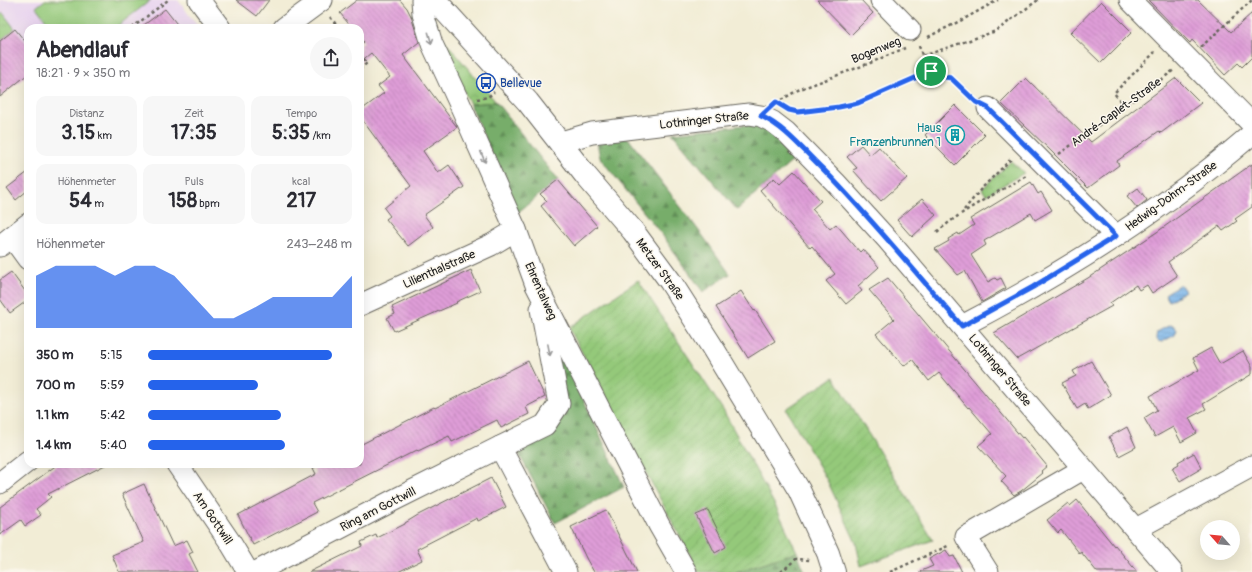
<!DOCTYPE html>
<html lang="de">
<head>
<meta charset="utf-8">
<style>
  body { margin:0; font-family:Pangolin,sans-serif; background:#f7f7f7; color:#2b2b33; height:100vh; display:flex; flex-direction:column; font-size:15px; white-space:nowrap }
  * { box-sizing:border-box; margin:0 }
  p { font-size:13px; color:#7c7c81 }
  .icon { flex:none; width:22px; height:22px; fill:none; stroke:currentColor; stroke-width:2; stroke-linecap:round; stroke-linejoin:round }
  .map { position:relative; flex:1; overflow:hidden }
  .side { position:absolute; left:24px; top:24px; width:340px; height:444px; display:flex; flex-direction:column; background:#fff; border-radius:12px; box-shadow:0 4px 16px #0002 }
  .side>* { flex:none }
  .needle { width:26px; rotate:297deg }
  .controls { position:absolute; left:1200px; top:520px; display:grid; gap:8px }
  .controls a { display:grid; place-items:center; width:40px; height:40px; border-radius:50%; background:#fff; box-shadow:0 4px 16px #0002; font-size:20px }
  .pin { position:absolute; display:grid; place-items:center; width:34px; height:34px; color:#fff; margin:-17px; border:2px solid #fff; border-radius:50%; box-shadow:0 1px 4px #0007 }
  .round { display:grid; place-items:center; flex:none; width:42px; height:42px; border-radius:21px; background:#f7f7f7 }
  .headline { display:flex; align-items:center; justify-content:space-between; height:68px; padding:0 12px }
  h1 { font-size:22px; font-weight:700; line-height:30px }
  .stats { display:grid; grid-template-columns:repeat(3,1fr); gap:6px; height:68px; padding:4px 12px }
  .stats div { display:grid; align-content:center; border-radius:10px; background:#f7f7f7; text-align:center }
  .stats b { font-size:20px; font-weight:700 }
  .stats small { font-size:11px; font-weight:400 }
  .stats p { font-size:11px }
  .chart { height:112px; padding:8px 12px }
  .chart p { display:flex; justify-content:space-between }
  .chart svg { width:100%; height:72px; margin-top:4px; fill:#2563eb; opacity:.7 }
  ul { padding:0 12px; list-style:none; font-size:13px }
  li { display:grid; grid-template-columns:64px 48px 1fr; align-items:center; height:30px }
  li i { height:10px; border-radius:5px; background:#2563eb }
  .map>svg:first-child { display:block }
  .built { fill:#e7d2ef }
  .grass { fill:url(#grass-tufts); stroke:#58724b }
  .forest { fill:url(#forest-firs); stroke:#4a6443 }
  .garden { fill:url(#garden-furrows); stroke:#58724b }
  .pitch { fill:#94c97a; stroke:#58724b }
  .water { fill:url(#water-rules); stroke:#4a6782 }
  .building { fill:url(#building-back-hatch) }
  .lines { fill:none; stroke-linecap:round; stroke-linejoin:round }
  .minor-casing { stroke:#67655d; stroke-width:23 }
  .major-casing { stroke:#67655d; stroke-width:24 }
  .path { stroke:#67655d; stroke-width:2.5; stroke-dasharray:3 3; stroke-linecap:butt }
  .minor { stroke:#fff; stroke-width:21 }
  .major { stroke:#fff; stroke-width:22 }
  .oneway { stroke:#999 }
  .route-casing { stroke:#fff; stroke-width:8 }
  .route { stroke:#2563eb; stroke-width:5 }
  .labels { text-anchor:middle; stroke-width:3; stroke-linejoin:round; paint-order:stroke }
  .street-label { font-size:12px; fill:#1c1c1c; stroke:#fbf7ec }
  .transit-label { font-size:12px; fill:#164399; stroke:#fbf7ec; text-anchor:start }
  .culture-label { font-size:12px; fill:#0d838f; stroke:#fbf7ec; text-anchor:end }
</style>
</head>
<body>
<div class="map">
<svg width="1252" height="572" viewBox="0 0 1252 572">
  <defs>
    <pattern id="grass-tufts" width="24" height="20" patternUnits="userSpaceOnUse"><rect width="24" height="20" fill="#94c97a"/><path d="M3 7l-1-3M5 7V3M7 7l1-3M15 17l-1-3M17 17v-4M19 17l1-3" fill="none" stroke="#7fac69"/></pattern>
    <pattern id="forest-firs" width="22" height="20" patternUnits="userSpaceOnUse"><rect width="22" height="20" fill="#77ad6a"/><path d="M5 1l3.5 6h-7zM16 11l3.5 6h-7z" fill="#618c56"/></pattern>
    <pattern id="garden-furrows" width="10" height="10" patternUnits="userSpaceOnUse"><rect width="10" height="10" fill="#94c97a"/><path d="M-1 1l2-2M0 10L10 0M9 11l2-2" fill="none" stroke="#7fac69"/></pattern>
    <pattern id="water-rules" width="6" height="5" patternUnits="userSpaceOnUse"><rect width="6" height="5" fill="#77b2e8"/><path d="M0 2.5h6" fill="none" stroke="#6698c6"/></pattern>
    <pattern id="building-back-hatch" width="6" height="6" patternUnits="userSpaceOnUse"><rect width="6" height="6" fill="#df9dd8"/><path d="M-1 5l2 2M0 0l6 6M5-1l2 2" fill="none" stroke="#b47fae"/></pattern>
  </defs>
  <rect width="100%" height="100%" fill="#fbf7ec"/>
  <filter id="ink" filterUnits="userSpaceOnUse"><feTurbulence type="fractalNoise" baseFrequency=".025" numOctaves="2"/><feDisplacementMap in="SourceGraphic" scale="8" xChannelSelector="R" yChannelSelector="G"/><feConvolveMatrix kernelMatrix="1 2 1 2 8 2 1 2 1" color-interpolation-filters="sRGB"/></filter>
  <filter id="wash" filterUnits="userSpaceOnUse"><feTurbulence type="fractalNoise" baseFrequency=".012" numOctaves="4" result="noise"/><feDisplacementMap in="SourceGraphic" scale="16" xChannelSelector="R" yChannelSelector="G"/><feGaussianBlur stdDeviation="0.9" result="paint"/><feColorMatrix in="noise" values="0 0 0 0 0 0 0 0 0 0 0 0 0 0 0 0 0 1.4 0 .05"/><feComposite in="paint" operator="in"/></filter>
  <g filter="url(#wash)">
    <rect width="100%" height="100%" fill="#f2edd6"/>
    <path class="built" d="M0 0H178L199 28H28V45L15 29 0 41Z"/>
    <g class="grass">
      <path d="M3 13 15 29 0 41V15Z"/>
      <path d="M435 29 490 95 496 102 470 104Z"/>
      <path d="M1011 161 1024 173 986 195 982 189Z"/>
    </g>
    <g class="forest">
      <path d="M496 102 558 180 517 213 470 104Z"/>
      <path d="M746 125H758L771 132 796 158 737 210 672 133Z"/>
      <path d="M628 138 703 236 730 274 703 292 663 236 600 158 597 142Z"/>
      <path d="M557 342 624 487 555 523 517 450 549 433Z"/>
      <path d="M797 552 805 572H735Z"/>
    </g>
    <g class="garden">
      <path d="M638 280 723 410 777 509 797 552 735 572H699L569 328Z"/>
      <path d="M834 377 933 540 861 566 856 543 827 480 786 409Z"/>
    </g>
    <path class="pitch" d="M45 0H151L115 28H52L36 7Z"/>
    <g class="water">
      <path d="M1180 284 1185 291 1169 301 1165 294Z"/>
      <path d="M1170 325 1174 326 1177 330 1175 335 1162 342 1158 341 1156 337 1157 332Z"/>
    </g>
    <g id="blocks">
      <g class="building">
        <path d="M236 0H269L257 16Z"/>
        <path d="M357 0H400L407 8 411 16 419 42 403 55 457 127 423 151 438 173 449 165 464 187 424 215 433 227 408 246 386 219 390 216 384 208 411 186 360 117V111L384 93 378 86 390 77 371 53 360 62V45L364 42 360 38V28H352L340 13Z"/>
        <path d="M817 0H861L873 13 851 35Z"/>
        <path d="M1148 0H1198L1231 32 1252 13V57L1242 67 1238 63 1225 75 1192 40 1190 43Z"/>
        <path d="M1101 1 1132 32 1101 63 1070 33Z"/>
        <path d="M165 9 180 28H140Z"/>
        <path d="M15 29 28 45V74L0 97V41Z"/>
        <path d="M1026 78 1091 142 1176 78 1201 103 1161 133 1159 131 1117 161 1119 165 1088 188 1050 150 1001 103Z"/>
        <path d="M955 105 985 135 955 165 925 135Z"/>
        <path d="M861 145 870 155 879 147 907 178 881 201 853 170 857 168 847 157Z"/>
        <path d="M1252 164V207L1235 219 1237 221 1223 231 1219 226 1168 262 1177 276 1152 293 1147 285 1139 290 1136 285 1110 303 1112 306 1017 359 994 333 1088 278 1157 232Z"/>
        <path d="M794 171 821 201 812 209 830 229 836 224 860 252 863 249 879 267 858 286 862 291 846 304 826 281 835 274 812 246 810 248 760 190 774 178 780 184Z"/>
        <path d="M28 172V190L16 200 7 188Z"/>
        <path d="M558 180 597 226 574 246 541 206 547 201 540 194Z"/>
        <path d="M1031 182 1038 194 1041 192 1052 210 1035 220 1031 213 984 241 986 245 971 255 988 282 995 278 997 280 1001 278 1006 288 982 302 965 271 958 275 935 249 949 241 948 239 958 233 959 235 974 225 970 219Z"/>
        <path d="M1138 188 1147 200 1137 208 1127 196Z"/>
        <path d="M922 199 936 215 912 237 897 220Z"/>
        <path d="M471 270 480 291 456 302 457 303 394 331 387 318 395 314 392 307Z"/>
        <path d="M11 272 28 295V300L10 313 0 299V280Z"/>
        <path d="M888 278 1022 438 1023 437 1047 466 1041 471 1043 473 1021 491 1014 495 1001 481 1006 476 978 446 992 434 969 407 968 408 939 373 929 381 912 359 904 366 876 334 894 319 869 290Z"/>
        <path d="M741 291 754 311 755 310 775 341 748 358 716 307Z"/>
        <path d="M1211 348 1220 364 1243 351 1252 367V374L1203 404 1206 409 1189 418 1197 433 1181 442 1173 427 1155 437 1144 418 1157 410 1150 396 1165 388V389L1199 370 1193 358Z"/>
        <path d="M528 361 545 397 526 407 529 414 501 428 497 420 452 442 449 436 418 451 417 450 312 503 317 512 253 545 238 515 316 474 313 468 322 464H360V445L434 407 435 408Z"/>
        <path d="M1091 361 1111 395 1088 409 1085 404 1077 409 1062 383 1076 376 1073 371Z"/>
        <path d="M1127 427 1136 447 1119 456 1109 437Z"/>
        <path d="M1194 453 1202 468 1180 481 1172 468 1179 464 1178 462Z"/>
        <path d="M58 464H107L48 494 51 497 36 509 41 515 25 526 21 520 0 535V507Z"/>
        <path d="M491 478 506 507 492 514H493L478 521 477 518 417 549 422 560 398 572H309L362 546 361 542 376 535 377 538 405 524V523L418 515Z"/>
        <path d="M144 484 173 546 187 540 193 552 189 554 198 572H119L112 555 144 542 122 494Z"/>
        <path d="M1077 500 1114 546 1115 545 1137 572H1097L1081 552 1080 554 1061 530 1058 533 1047 520 1068 503 1070 506Z"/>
        <path d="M606 510 637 572H594L587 560 571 527Z"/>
        <path d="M708 510 726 547 715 553 696 515Z"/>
        <path d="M946 550 950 557 954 556 962 572H919L933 566 929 559Z"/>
      </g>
    </g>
  </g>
  <g filter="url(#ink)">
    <use href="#blocks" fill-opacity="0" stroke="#67655d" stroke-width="1"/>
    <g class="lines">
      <g class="minor-casing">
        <g id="minor">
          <path d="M199 0 220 28"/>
          <path d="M422 0 423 14 432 44 458 100 516 230 536 285 659 525 686 572"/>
          <path d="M881 0 910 30"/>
          <path d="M1130 0 1252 124"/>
          <path d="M284 28 322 0"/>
          <path d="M988 108 1116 236"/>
          <path d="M561 142 592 133 749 114 761 116 773 122 786 132 836 183 887 239 1172 572"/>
          <path d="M12 237 28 259"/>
          <path d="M0 246 28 224"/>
          <path d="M360 305 491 245 516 230"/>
          <path d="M962 326C1064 273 1165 209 1252 134"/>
          <path d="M500 447 545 425 559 404 541 309"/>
          <path d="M177 464 230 542 248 572"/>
          <path d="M0 483 28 461"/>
          <path d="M1136 529 1252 466"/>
          <path d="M256 572 394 500 500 447 566 572"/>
          <path d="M988 572 966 537 1083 469"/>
        </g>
      </g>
      <g class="major-casing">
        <path id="major" d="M435 0 528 102 586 176 633 231 670 281 711 345 799 490 828 553 834 572"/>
      </g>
      <g class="path">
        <path d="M330 17 339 28"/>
        <path d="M132 28 168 0"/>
        <path d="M928 37 964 19 998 0"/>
        <path d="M919 46 925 64 931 71 939 75 951 78 972 98"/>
        <path d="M1201 47 1252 0"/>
        <path d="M360 54 367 63 360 69"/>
        <path d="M923 56 996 31 1038 0"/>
        <path d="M477 99 488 97 494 92"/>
        <path d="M776 103 798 90 870 63 905 48"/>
        <path d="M1124 106 1114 93 1155 52"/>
        <path d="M791 111 798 112 839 107 858 103 931 71"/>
        <path d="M1059 154 1174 70"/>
        <path d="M964 210 981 189 1012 158"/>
        <path d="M937 232C965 208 997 193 1028 175"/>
        <path d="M781 572 796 559 810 560"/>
        <path d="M890 572 950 545"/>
      </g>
      <use href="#minor" class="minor"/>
      <use href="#major" class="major"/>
    </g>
    <defs><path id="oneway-shaft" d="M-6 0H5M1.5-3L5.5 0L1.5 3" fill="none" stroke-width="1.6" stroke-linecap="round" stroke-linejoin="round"/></defs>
    <g class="oneway">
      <use href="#oneway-shaft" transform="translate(430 38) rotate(74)"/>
      <use href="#oneway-shaft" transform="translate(483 157) rotate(67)"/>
      <use href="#oneway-shaft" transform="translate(549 350) rotate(79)"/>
    </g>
  </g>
  <g class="lines" filter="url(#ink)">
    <g class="route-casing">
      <path id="route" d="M931 71 939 76 951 78 976 102 988 108 1116 236 1033 287 962 326C916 273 872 219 823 169 803 150 786 128 761 116L776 102 789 110 798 112 839 107 858 103Z"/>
    </g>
    <use href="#route" class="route"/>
  </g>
  <defs>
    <g id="bus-ring" transform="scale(1)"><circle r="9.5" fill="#fbf7ec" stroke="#1a4fb4" stroke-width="1.5"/><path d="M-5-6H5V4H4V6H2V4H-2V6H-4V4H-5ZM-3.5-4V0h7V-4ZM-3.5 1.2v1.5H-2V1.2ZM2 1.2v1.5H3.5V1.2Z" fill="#1a4fb4"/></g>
    <g id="building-ring" transform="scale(1)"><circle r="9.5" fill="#fbf7ec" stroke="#0f9aa8" stroke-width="1.5"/><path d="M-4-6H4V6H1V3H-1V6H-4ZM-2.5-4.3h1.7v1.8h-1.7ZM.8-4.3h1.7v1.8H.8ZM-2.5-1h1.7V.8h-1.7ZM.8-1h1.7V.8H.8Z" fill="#0f9aa8"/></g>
  </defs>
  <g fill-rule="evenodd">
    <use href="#bus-ring" x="486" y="83"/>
    <use href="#building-ring" x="955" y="135"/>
  </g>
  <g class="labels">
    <g class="street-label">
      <text transform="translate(876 50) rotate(-22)" y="4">Bogenweg</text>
      <text transform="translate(1116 112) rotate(-36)" y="4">André-Caplet-Straße</text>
      <text transform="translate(704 120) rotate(-6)" y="4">Lothringer Straße</text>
      <text transform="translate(1171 196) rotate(-36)" y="4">Hedwig-Dohm-Straße</text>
      <text transform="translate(439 269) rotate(-24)" y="4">Lilienthalstraße</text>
      <text transform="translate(660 269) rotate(54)" y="4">Metzer Straße</text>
      <text transform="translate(541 291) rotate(66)" y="4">Ehrentalweg</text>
      <text transform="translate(1000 370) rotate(50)" y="4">Lothringer Straße</text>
      <text transform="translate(378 509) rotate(-27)" y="4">Ring am Gottwill</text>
      <text transform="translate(213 518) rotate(56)" y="4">Am Gottwill</text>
    </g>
    <g class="transit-label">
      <text x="500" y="87">Bellevue</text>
    </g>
    <g class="culture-label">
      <text x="941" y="132">Haus<tspan x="941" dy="14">Franzenbrunnen 1</tspan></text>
    </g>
  </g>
</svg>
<div class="controls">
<a><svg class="needle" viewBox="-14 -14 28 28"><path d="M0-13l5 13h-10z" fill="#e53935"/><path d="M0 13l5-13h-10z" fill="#7c7c81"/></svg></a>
</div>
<div class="pin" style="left:931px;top:71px;background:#1e9e55"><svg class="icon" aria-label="arrive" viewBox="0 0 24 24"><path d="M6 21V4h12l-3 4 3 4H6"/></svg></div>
<section class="side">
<div class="headline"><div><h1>Abendlauf</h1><p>18:21 · 9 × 350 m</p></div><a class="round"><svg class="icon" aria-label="share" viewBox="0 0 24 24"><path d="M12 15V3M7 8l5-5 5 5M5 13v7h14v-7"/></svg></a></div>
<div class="stats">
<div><p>Distanz</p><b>3.15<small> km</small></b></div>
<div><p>Zeit</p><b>17:35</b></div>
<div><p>Tempo</p><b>5:35<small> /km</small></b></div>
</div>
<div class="stats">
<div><p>Höhenmeter</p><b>54<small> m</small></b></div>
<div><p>Puls</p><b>158<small> bpm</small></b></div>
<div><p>kcal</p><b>217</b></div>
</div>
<div class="chart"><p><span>Höhenmeter</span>243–248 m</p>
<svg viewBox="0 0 160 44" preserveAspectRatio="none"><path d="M0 44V12L10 6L20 6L30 6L40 12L50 6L60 6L70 12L80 25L90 38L100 38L110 32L120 25L130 25L140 25L150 25L160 12V44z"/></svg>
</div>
<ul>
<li><b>350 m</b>5:15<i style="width:90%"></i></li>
<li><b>700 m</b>5:59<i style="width:54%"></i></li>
<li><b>1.1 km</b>5:42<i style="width:65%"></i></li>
<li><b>1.4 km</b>5:40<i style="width:67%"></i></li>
</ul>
</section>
</div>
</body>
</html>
